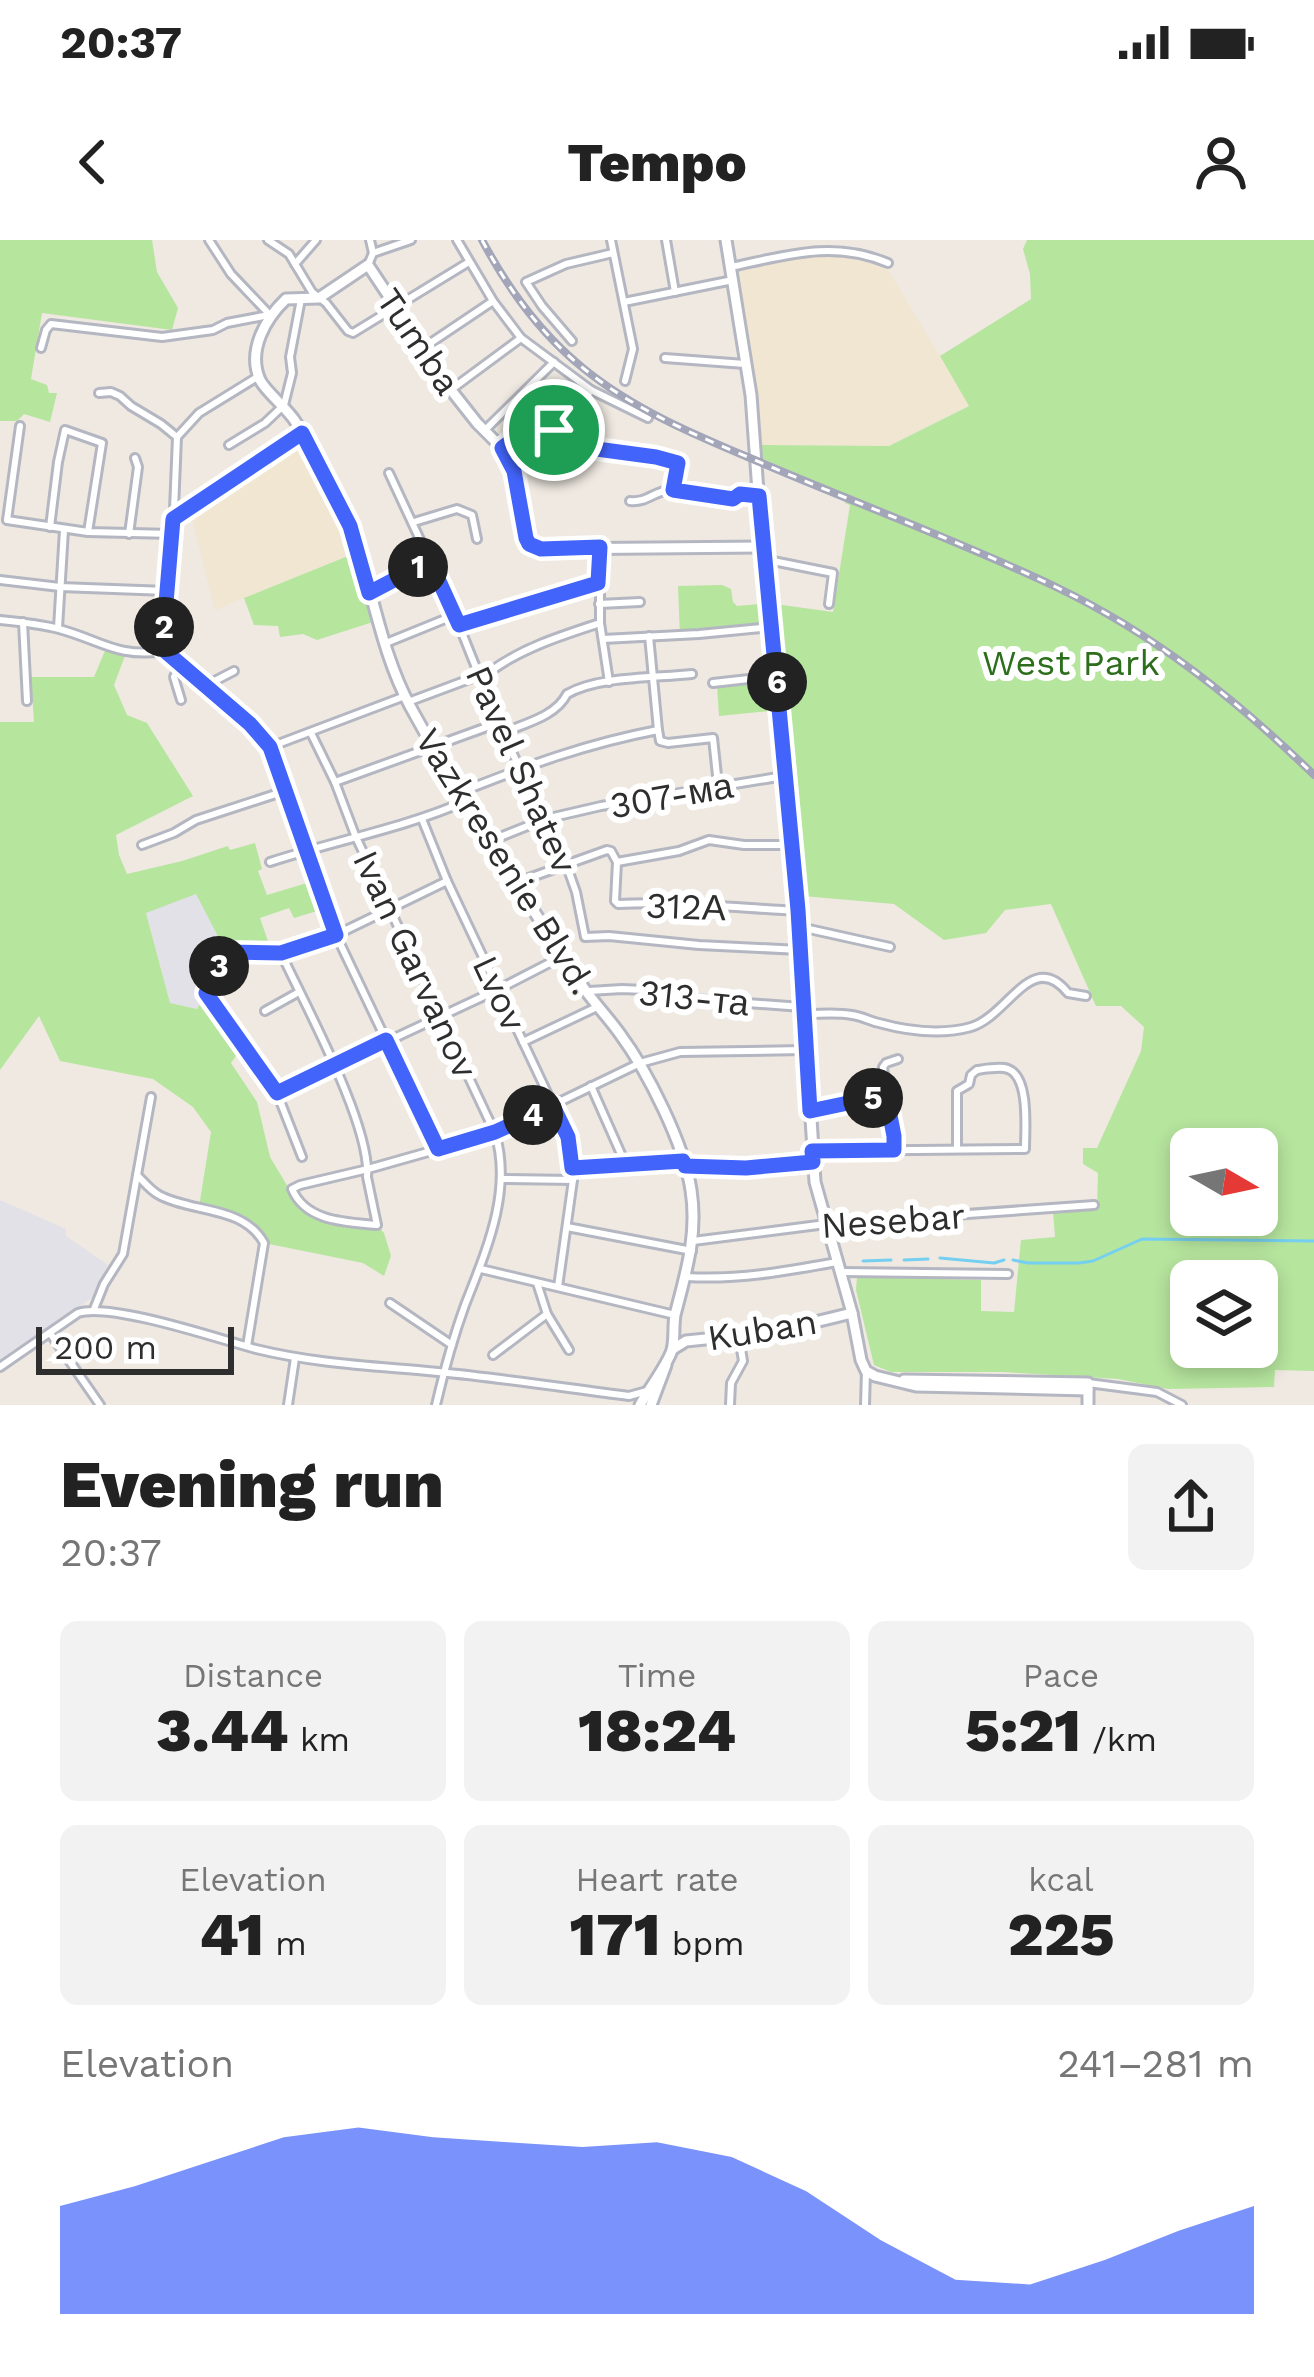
<!DOCTYPE html>
<html lang="en">
<head>
<meta charset="utf-8">
<style>
  body { margin:0; font-family:"Work Sans",sans-serif; background:#f2f2f2; color:#222; height:100vh; display:flex; flex-direction:column; font-size:45px; white-space:nowrap }
  * { box-sizing:border-box; margin:0 }
  p { font-size:39px; color:#767676 }
  .icon { flex:none; width:66px; height:66px; fill:none; stroke:currentColor; stroke-width:2; stroke-linecap:round; stroke-linejoin:round }
  .map { position:relative; height:1165px; overflow:hidden }
  .drawer { display:flex; flex-direction:column; background:#fff; flex:1 }
  .drawer>* { flex:none }
  .needle { width:78px; rotate:99deg }
  .tools { position:absolute; left:1170px; top:888px; display:grid; gap:24px }
  .tools a { display:grid; place-items:center; width:108px; height:108px; border-radius:18px; background:#fff; box-shadow:0 6px 18px #0003; font-size:60px }
  .scale { position:absolute; left:36px; bottom:30px; width:198px; box-sizing:border-box; padding-left:12px; border:6px solid #2e2e2e; border-top:0; font-size:33px; line-height:42px; white-space:nowrap; color:#2e2e2e; -webkit-text-stroke:9px #fff; paint-order:stroke }
  .pin { position:absolute; display:grid; place-items:center; width:102px; height:102px; color:#fff; margin:-51px; border:6px solid #fff; border-radius:50%; box-shadow:0 3px 12px #0007 }
  .km { position:absolute; width:60px; height:60px; margin:-30px; border-radius:50%; background:#222; color:#fff; font-size:33px; line-height:60px; text-align:center }
  .round { display:grid; place-items:center; flex:none; width:126px; height:126px; border-radius:18px; background:#f2f2f2 }
  .headline { display:flex; align-items:center; justify-content:space-between; height:204px; padding:0 60px }
  h1 { font-size:66px; font-weight:800; line-height:90px }
  .stats { display:grid; grid-template-columns:repeat(3,1fr); gap:18px; height:204px; padding:12px 60px }
  .stats div { display:grid; align-content:center; border-radius:18px; background:#f2f2f2; text-align:center }
  .stats b { font-size:60px; font-weight:800 }
  .stats small { font-size:33px; font-weight:400 }
  .stats p { font-size:33px }
  .chart { height:336px; padding:24px 60px }
  .chart p { display:flex; justify-content:space-between }
  .chart svg { width:100%; height:216px; margin-top:12px; fill:#4264fb; opacity:.7 }
  .status { display:flex; justify-content:space-between; align-items:center; height:84px; padding:0 60px; background:#fff; direction:ltr }
  .status svg { height:33px; fill:currentColor }
  header { display:flex; justify-content:space-between; align-items:center; height:156px; padding:0 60px; background:#fff; font-size:54px; font-weight:800 }
  .map>svg:first-child { display:block }
  .industrial { fill:#e3e1e8 }
  .education { fill:#f0e6d1 }
  .green { fill:#b6e59e; fill-rule:evenodd }
  .lines { fill:none; stroke-linecap:round; stroke-linejoin:round }
  .stream { stroke:#75cff0; stroke-width:3 }
  .street-casing { stroke:#b4b7c1; stroke-width:12 }
  .secondary-casing { stroke:#b4b7c1; stroke-width:15 }
  .street { stroke:#fff; stroke-width:6 }
  .secondary { stroke:#fff; stroke-width:9 }
  .rail-casing { stroke:#a3a6b8; stroke-width:8 }
  .rail { stroke:#fff; stroke-width:3; stroke-dasharray:9; stroke-linecap:butt }
  .route-casing { stroke:#fff; stroke-width:24 }
  .route { stroke:#4264fb; stroke-width:15 }
  .labels { text-anchor:middle; stroke-width:12; stroke-linejoin:round; paint-order:stroke }
  .street-label { font-size:36px; fill:#2e2e2e; stroke:#fff }
  .park-label { font-size:36px; fill:#2c6e1b; stroke:#fff }
</style>
</head>
<body>
<div class="status"><b>20:37</b><svg viewBox="0 0 49 12"><path d="M0 12V9h3v3zM5 12V6h3v6zM10 12V3h3v9zM15 12V0h3v12zM26 1h20v11H26zM47 4h2v5h-2z"/></svg></div>
<header><svg class="icon" aria-label="back" viewBox="0 0 24 24"><path d="M15 5l-7 7 7 7"/></svg>Tempo<svg class="icon" aria-label="person" viewBox="0 0 24 24"><circle cx="12" cy="8" r="4"/><path d="M4 21q1-7 8-7t8 7"/></svg></header>
<div class="map">
<svg width="1314" height="1165" viewBox="0 0 1314 1165">
  <rect width="100%" height="100%" fill="#efe9e1"/>
  <g class="industrial">
    <path d="M196 653 226 712 197 769 170 763 146 672Z"/>
    <path d="M0 960 66 989V996L108 1025 96 1055 0 1120Z"/>
  </g>
  <g class="education">
    <path d="M820 13 864 16 886 26 969 165 889 206 760 205 753 125 737 30Z"/>
    <path d="M298 199 336 268 354 313 215 370 192 278 245 236Z"/>
  </g>
  <g class="green">
    <path d="M0 0H152L157 32 178 68 172 90 42 73 31 139 47 145 49 153H57L50 182 24 174 17 181H0Z"/>
    <path d="M1027 0H1314V1131L1275 1130 1274 1147 1168 1149 1118 1139 1003 1132H891L874 1125 856 1050 857 1037 981 1040V1071L1014 1072 1021 1000 1055 997 1053 972 1097 969 1098 933 1083 924V908H1097L1141 811 1144 787 1121 766H1096L1051 664 1005 670 986 693 944 700 894 664 803 656 775 364 833 372 850 265 845 263 846 255 761 218 760 205 889 206 969 166 940 116 1031 59 1030 34 1023 9ZM1191 909H1257V975H1191ZM1191 1041H1257V1107H1191Z"/>
    <path d="M348 316 365 333 376 381 317 400 303 394 280 397 278 386 254 385 244 358Z"/>
    <path d="M722 345 731 349 733 362 737 366 769 363 771 387 680 396 678 346Z"/>
    <path d="M107 406 126 413 114 445 127 475 147 483 193 556 116 595 119 615 127 634 182 621 228 606 230 610 255 603 262 629 258 631 267 655 317 640 327 668 294 678 289 668 260 678 272 713 226 712 196 654 146 673 170 763 197 769 206 753 243 806 231 823 257 862 270 917 297 962 328 980 377 985 384 993 391 1016 384 1036 363 1023 264 1003 250 987 199 967 211 892 193 867 153 839 60 821 39 776 0 830V482H34L31 437H94Z"/>
    <path d="M767 440 770 471 719 476 717 445Z"/>
  </g>
  <g class="lines">
    <g class="stream">
      <path d="M940 1018 994 1023 1004 1020"/>
      <path d="M904 1020 928 1019"/>
      <path d="M1013 1020 1028 1023H1079L1093 1021 1142 999 1314 1001"/>
      <path d="M863 1021 891 1020"/>
    </g>
    <g class="street-casing">
      <g id="street">
        <path d="M209 0 231 34 269 74"/>
        <path d="M268 0 289 14 312 52 326 63 348 91 353 93 469 22"/>
        <path d="M370 0 373 13"/>
        <path d="M457 0 493 61 521 98 591 150 648 178"/>
        <path d="M611 0 633 109 625 141"/>
        <path d="M666 0 675 52"/>
        <path d="M295 24 316 0"/>
        <path d="M368 25 373 13 411 0"/>
        <path d="M731 27C787 15 834 0 888 23"/>
        <path d="M624 62 733 40"/>
        <path d="M572 101 542 66 526 42 566 24 613 13"/>
        <path d="M41 108 46 90 51 84 162 97 213 90 227 83 269 75"/>
        <path d="M423 108 493 61"/>
        <path d="M665 118 745 124"/>
        <path d="M452 149 521 98"/>
        <path d="M99 153 111 152 120 156 131 166 161 184 177 197"/>
        <path d="M484 191 554 122"/>
        <path d="M554 191 567 205 655 217 678 223 673 250"/>
        <path d="M229 205 265 183 284 165 292 133 290 117 301 59"/>
        <path d="M503 207C518 195 532 198 550 191 565 186 584 164 591 150"/>
        <path d="M389 233 455 375 498 483 566 624 576 652 585 697 609 696 699 705 800 710"/>
        <path d="M630 261C647 263 654 251 670 250 689 249 713 256 733 259L740 254 759 256"/>
        <path d="M173 279 302 193"/>
        <path d="M7 280 88 292 173 294"/>
        <path d="M7 280 20 186"/>
        <path d="M414 282 457 269 472 275 477 299"/>
        <path d="M50 287 58 222 65 190 102 203 88 292"/>
        <path d="M129 294 138 227 135 218"/>
        <path d="M600 309V383L609 442"/>
        <path d="M763 319 833 333 829 364"/>
        <path d="M0 340 60 347 167 351"/>
        <path d="M369 353 429 321"/>
        <path d="M599 364 640 362"/>
        <path d="M0 380C20 382 40 384 59 389 103 401 117 418 165 411"/>
        <path d="M23 382 27 461"/>
        <path d="M459 385 598 343"/>
        <path d="M58 388 64 290"/>
        <path d="M649 396 658 490"/>
        <path d="M603 399 699 394 771 387"/>
        <path d="M386 403 455 375"/>
        <path d="M165 411 250 484 270 507 336 695 438 909"/>
        <path d="M165 411 163 399 173 294 177 197 199 173 259 136"/>
        <path d="M180 425 174 437 181 460"/>
        <path d="M713 443 775 436"/>
        <path d="M205 446 234 431"/>
        <path d="M408 462 491 431C522 408 563 395 600 383"/>
        <path d="M658 490 660 501 668 503 713 498 718 545"/>
        <path d="M505 492C526 483 556 476 567 454 598 436 655 438 692 434"/>
        <path d="M311 493 335 542 355 595 495 893C513 951 486 1011 465 1065 453 1098 444 1131 436 1165"/>
        <path d="M270 507 405 456"/>
        <path d="M335 542 498 483"/>
        <path d="M461 552C529 525 585 504 658 490"/>
        <path d="M422 579 447 641 568 897 573 940 558 1047"/>
        <path d="M490 601 545 579 601 566 784 536"/>
        <path d="M142 605 174 593 196 580 285 551"/>
        <path d="M270 622C334 601 404 588 466 561"/>
        <path d="M617 622 615 661 618 664C677 661 738 668 798 671"/>
        <path d="M617 622 679 611 709 600 744 605H790"/>
        <path d="M515 643 607 610 611 611 617 622"/>
        <path d="M800 687 890 707"/>
        <path d="M281 713C305 765 371 885 367 937L377 985C346 982 306 982 292 949L300 945 368 929 495 893 640 823 680 812 805 810"/>
        <path d="M589 751 622 749 667 751 693 759 802 767"/>
        <path d="M265 771 299 752"/>
        <path d="M806 774C821 774 837 772 852 775 861 776 870 781 879 783 908 791 942 795 971 787 1008 776 1032 708 1068 753L1086 756"/>
        <path d="M523 802 597 767"/>
        <path d="M591 846 625 923"/>
        <path d="M277 853 499 749 563 716"/>
        <path d="M151 857 137 935C144 942 150 950 159 955 192 973 243 965 264 1003L247 1106"/>
        <path d="M810 871 885 855"/>
        <path d="M894 910 883 827 886 823 898 819"/>
        <path d="M814 911 1025 909C1025 890 1030 837 1008 829 1000 826 985 829 977 830L971 835 969 844 957 851V909"/>
        <path d="M302 917 277 853 206 753 226 712 281 713 336 695 447 641"/>
        <path d="M685 926 746 928 813 922"/>
        <path d="M573 928 683 921"/>
        <path d="M502 939 573 940"/>
        <path d="M567 987 692 1011"/>
        <path d="M693 1001 826 984 1094 965"/>
        <path d="M481 1029 675 1075"/>
        <path d="M841 1032 1008 1034"/>
        <path d="M687 1037C739 1040 787 1031 837 1022"/>
        <path d="M390 1063 452 1105"/>
        <path d="M94 1069 104 1044 123 1014 137 935"/>
        <path d="M547 1074 569 1110"/>
        <path d="M50 1093 100 1165"/>
        <path d="M493 1115 547 1074 537 1043"/>
        <path d="M0 1127 78 1073C110 1062 219 1099 256 1109 317 1124 377 1126 438 1132 502 1138 566 1148 629 1156L647 1151"/>
        <path d="M1088 1143 1157 1152 1182 1165"/>
        <path d="M288 1165 295 1118"/>
        <path d="M730 1165 731 1143 743 1121 739 1097"/>
        <path d="M865 1165 866 1131"/>
      </g>
    </g>
    <g class="secondary-casing">
      <g id="secondary">
        <path d="M726 0 751 155 762 307 798 671 815 942 852 1073 861 1120 866 1131 875 1136 916 1146 1088 1150"/>
        <path d="M673 1109 686 1101 774 1092 852 1073"/>
        <path d="M904 1140 1088 1143V1165"/>
        <path d="M640 1165C648 1150 668 1124 672 1110 675 1100 673 1086 675 1075 686 1032 698 995 691 950 684 904 648 832 620 794 608 777 593 762 581 744 522 653 462 561 410 466 375 401 371 326 339 261 325 234 311 206 295 181 286 167 266 152 260 140 247 111 265 79 286 59L319 58 368 25 451 150 477 183 502 208 514 231 529 304 541 309 762 307"/>
        <path d="M651 1165 666 1125"/>
      </g>
    </g>
    <use href="#street" class="street"/>
    <use href="#secondary" class="secondary"/>
    <g class="rail-casing">
      <path id="rail" d="M482 0C508 49 540 93 583 128 638 173 705 199 769 226 863 266 964 303 1056 347 1154 394 1236 459 1314 535"/>
    </g>
    <use href="#rail" class="rail"/>
  </g>
  <g class="lines">
    <g class="route-casing">
      <path id="route" d="M554 190 567 205 656 217 678 223 673 250 733 259 740 254 759 256 798 670 810 871 886 855 894 896V910L812 911 813 922 746 928 685 926 683 921 572 928 568 897 553 866 495 892 438 909 386 800 277 853 206 753 226 712 281 713 336 695 270 507 250 484 165 411 163 399 173 279 302 193 350 286 369 353 430 321 459 385 598 343 600 307 541 309 529 304 526 298 514 231 502 208 515 198Z"/>
    </g>
    <use href="#route" class="route"/>
  </g>
  <g class="labels">
    <g class="street-label">
      <text transform="translate(419 101) rotate(56)" y="13">Tumba</text>
      <text transform="translate(522 529) rotate(66)" y="13">Pavel Shatev</text>
      <text transform="translate(671 555) rotate(-10)" y="13">307-ма</text>
      <text transform="translate(506 621) rotate(58)" y="13">Vazkresenie Blvd.</text>
      <text transform="translate(686 666) rotate(2)" y="13">312А</text>
      <text transform="translate(416 724) rotate(65)" y="13">Ivan Garvanov</text>
      <text transform="translate(500 753) rotate(65)" y="13">Lvov</text>
      <text transform="translate(694 757) rotate(6)" y="13">313-та</text>
      <text transform="translate(893 980) rotate(-4)" y="13">Nesebar</text>
      <text transform="translate(762 1089) rotate(-9)" y="13">Kuban</text>
    </g>
    <g class="park-label">
      <text x="1071" y="435">West Park</text>
    </g>
  </g>
</svg>
<div class="tools">
<a><svg class="needle" viewBox="-14 -14 28 28"><path d="M0-13l5 13h-10z" fill="#e53935"/><path d="M0 13l5-13h-10z" fill="#767676"/></svg></a>
<a><svg class="icon" aria-label="layers" viewBox="0 0 24 24"><path d="M12 4l9 5-9 5-9-5zM3 14l9 5 9-5"/></svg></a>
</div>
<div class="scale">200 m</div>
<div class="pin" style="left:554px;top:190px;background:#1e9e55"><svg class="icon" aria-label="arrive" viewBox="0 0 24 24"><path d="M6 21V4h12l-3 4 3 4H6"/></svg></div>
<b class="km" style="left:418px;top:327px">1</b>
<b class="km" style="left:164px;top:387px">2</b>
<b class="km" style="left:219px;top:726px">3</b>
<b class="km" style="left:533px;top:875px">4</b>
<b class="km" style="left:873px;top:858px">5</b>
<b class="km" style="left:777px;top:442px">6</b>
</div>
<section class="drawer">
<div class="headline"><div><h1>Evening run</h1><p>20:37</p></div><a class="round"><svg class="icon" aria-label="share" viewBox="0 0 24 24"><path d="M12 15V3M7 8l5-5 5 5M5 13v7h14v-7"/></svg></a></div>
<div class="stats">
<div><p>Distance</p><b>3.44<small> km</small></b></div>
<div><p>Time</p><b>18:24</b></div>
<div><p>Pace</p><b>5:21<small> /km</small></b></div>
</div>
<div class="stats">
<div><p>Elevation</p><b>41<small> m</small></b></div>
<div><p>Heart rate</p><b>171<small> bpm</small></b></div>
<div><p>kcal</p><b>225</b></div>
</div>
<div class="chart"><p><span>Elevation</span>241–281 m</p>
<svg viewBox="0 0 160 44" preserveAspectRatio="none"><path d="M0 44V22L10 18L20 13L30 8L40 6L50 8L60 9L70 10L80 9L90 12L100 19L110 29L120 37L130 38L140 33L150 27L160 22V44z"/></svg>
</div>
</section>
</body>
</html>
